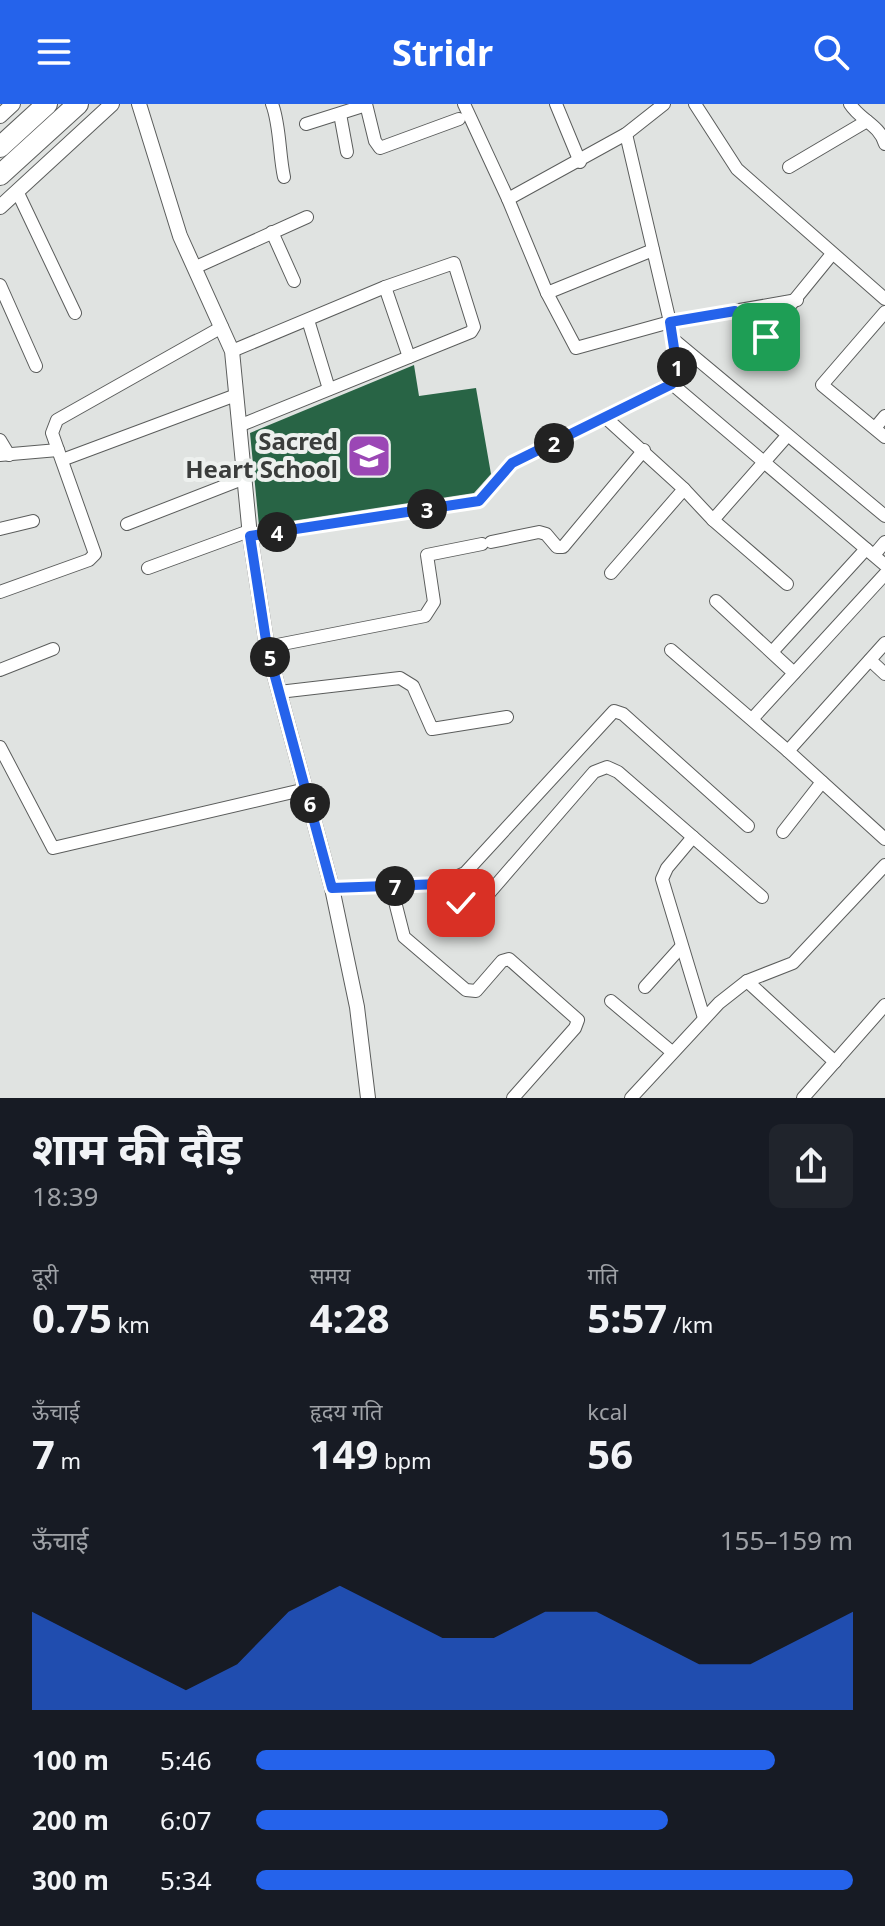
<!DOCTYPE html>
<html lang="hi">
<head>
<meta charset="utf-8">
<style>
  body { margin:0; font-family:"Noto Sans","Noto Sans Devanagari",sans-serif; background:#20242c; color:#f1f3f6; height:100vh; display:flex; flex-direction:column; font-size:30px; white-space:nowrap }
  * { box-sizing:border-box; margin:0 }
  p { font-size:26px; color:#9ea1a6 }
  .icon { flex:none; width:44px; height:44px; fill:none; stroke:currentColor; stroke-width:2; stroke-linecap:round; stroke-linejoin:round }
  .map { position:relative; height:994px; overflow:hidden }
  .side { display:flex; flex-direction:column; background:#171b24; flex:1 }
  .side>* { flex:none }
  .pin { position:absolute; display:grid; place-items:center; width:68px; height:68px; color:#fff; margin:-34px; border-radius:16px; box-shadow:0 4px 12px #0006 }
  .km { position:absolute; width:40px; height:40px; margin:-20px; border-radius:50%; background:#222; color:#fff; font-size:22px; line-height:40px; text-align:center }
  .round { display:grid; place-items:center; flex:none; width:84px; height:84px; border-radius:12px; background:#20242c }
  .head { display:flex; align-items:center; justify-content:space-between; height:136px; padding:0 32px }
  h1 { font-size:44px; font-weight:700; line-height:60px }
  .metrics { display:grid; grid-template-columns:repeat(3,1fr); gap:12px; height:136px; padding:8px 32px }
  .metrics div { display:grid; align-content:center }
  .metrics b { font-size:40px; font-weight:700 }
  .metrics small { font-size:22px; font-weight:400 }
  .metrics p { font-size:22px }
  .chart { height:224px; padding:16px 32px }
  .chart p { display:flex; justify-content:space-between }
  .chart svg { width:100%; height:144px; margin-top:8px; fill:#2563eb; opacity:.7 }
  ul { padding:0 32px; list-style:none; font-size:26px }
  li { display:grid; grid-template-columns:128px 96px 1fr; align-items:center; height:60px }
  li i { height:20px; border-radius:10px; background:#2563eb }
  header { display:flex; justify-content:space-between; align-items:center; height:104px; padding:0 32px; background:#2563eb; color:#fff; font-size:36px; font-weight:700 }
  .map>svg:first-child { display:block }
  .building { fill:#286445 }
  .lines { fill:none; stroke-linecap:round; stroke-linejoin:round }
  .minor-casing { stroke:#5b5d5c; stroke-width:14 }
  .tertiary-casing { stroke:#5b5d5c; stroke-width:16 }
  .trunk-casing { stroke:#5b5d5c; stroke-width:22 }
  .minor { stroke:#fff; stroke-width:12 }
  .tertiary { stroke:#fff; stroke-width:14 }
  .trunk { stroke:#fff; stroke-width:20 }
  .route-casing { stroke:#fff; stroke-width:16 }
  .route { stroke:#2563eb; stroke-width:10 }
  .labels { text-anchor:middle; stroke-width:8; stroke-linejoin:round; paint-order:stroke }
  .poi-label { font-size:24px; font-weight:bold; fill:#3b3d3c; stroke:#edf0ee; text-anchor:end }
</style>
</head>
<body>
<header><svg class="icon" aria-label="menu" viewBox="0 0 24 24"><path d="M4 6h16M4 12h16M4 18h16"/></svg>Stridr<svg class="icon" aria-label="search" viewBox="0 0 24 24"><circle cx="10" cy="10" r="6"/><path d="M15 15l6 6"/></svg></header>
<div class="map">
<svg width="885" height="994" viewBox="0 0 885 994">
  <rect width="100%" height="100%" fill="#e0e3e1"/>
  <path class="building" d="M414 261 419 292 476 284 491 370 474 389 259 422 250 329Z"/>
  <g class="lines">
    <g class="minor-casing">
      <g id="minor">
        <path d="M272 0C280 20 279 50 284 73"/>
        <path d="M366 0 375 37 380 44 459 15"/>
        <path d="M464 0 508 95 626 30 664 0"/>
        <path d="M556 0 580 58"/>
        <path d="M695 0 737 65 885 195"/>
        <path d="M850 0C861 17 879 20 885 40"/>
        <path d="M340 10 347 48"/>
        <path d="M306 20 366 1"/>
        <path d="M789 63 867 17"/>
        <path d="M17 87 75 209"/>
        <path d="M508 95 547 189 653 146"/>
        <path d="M272 128 294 177"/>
        <path d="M196 163 307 113"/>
        <path d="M0 181 36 262"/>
        <path d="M385 183 409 253"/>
        <path d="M547 189 576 244 670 218 797 196"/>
        <path d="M735 207 766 233"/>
        <path d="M885 208 822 281 885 333"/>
        <path d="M308 216 329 285"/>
        <path d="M673 235 885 412"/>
        <path d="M232 247 385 183 454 159 474 223 471 228 241 321"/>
        <path d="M748 253 832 150"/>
        <path d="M672 280 885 461"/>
        <path d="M606 314 684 385 611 469"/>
        <path d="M875 324 885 312"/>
        <path d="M0 336 9 351"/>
        <path d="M0 351 58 346"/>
        <path d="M62 356 236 291"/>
        <path d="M684 385 713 416"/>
        <path d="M127 420 245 374"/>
        <path d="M0 425 33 417"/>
        <path d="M250 432 479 397 512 359 676 277 678 270 670 218 626 30"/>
        <path d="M491 438 539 428 546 430 557 443H563L644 346"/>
        <path d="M874 451 885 438"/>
        <path d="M148 464 249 427"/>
        <path d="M787 480 713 416 787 332"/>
        <path d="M0 488 89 456 95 450 52 329 57 316 222 223"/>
        <path d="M716 497 794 569"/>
        <path d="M267 543 425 512 434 498 427 451 482 440"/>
        <path d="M671 546 788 647 885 539"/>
        <path d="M772 548 866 445"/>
        <path d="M870 556 885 570"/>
        <path d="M0 566 53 545"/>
        <path d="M279 588 400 574 413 582 432 625 507 613"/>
        <path d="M753 614 885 470"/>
        <path d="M0 643 53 744 306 685"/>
        <path d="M788 647 885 735"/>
        <path d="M783 728 822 678"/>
        <path d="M693 733 667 764 662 775 704 914"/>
        <path d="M440 780 465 802H478L594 668 607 663 618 668 762 793"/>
        <path d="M391 782 404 833 466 886 476 887 502 857 509 855 578 916 575 924 513 994"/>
        <path d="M332 784 440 780 465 769 614 607 623 610 748 722"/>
        <path d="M747 877 835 958"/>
        <path d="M645 883 681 843"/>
        <path d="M611 897 672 948"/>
        <path d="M631 994 719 899 747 877 793 859 885 761"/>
        <path d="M803 994 885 901"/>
      </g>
    </g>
    <g class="tertiary-casing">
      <g id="tertiary">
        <path d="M139 0 180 132 232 247 250 432 267 543 332 784 357 903 368 994"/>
        <path d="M0 12 13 0"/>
        <path d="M0 103 112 0"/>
      </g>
    </g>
    <g class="trunk-casing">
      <g id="trunk">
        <path d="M0 43 47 0"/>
        <path d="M0 71 78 0"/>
      </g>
    </g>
    <use href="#minor" class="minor"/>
    <use href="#tertiary" class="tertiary"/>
    <use href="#trunk" class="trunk"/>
  </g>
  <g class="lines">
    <g class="route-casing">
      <path id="route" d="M461 799 440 780 332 784 267 543 250 432 479 397 512 359 672 280 678 270 670 218 735 207 766 233"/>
    </g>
    <use href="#route" class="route"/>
  </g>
  <defs>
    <g id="school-square" transform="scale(2.3)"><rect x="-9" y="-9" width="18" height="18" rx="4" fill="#9b47b5" stroke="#edf0ee"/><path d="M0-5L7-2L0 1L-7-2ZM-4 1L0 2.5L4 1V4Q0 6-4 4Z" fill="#fff"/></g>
  </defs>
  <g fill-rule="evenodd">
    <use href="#school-square" x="369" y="352"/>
  </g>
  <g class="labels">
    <g class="poi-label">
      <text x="338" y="346">Sacred<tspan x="338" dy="28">Heart School</tspan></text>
    </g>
  </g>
</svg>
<div class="pin" style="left:766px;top:233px;background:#1e9e55"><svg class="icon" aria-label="arrive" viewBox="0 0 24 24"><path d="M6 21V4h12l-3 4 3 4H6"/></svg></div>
<div class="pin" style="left:461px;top:799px;background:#d93025"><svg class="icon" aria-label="check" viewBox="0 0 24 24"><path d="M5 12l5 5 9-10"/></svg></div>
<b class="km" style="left:677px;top:263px">1</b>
<b class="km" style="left:554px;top:339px">2</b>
<b class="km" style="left:427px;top:405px">3</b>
<b class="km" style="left:277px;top:428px">4</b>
<b class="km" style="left:270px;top:553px">5</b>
<b class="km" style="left:310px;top:699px">6</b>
<b class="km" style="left:395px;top:782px">7</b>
</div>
<section class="side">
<div class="head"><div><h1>शाम की दौड़</h1><p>18:39</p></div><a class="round"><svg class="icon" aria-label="share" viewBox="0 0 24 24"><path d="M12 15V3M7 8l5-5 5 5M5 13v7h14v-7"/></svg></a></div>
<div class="metrics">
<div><p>दूरी</p><b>0.75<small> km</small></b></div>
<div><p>समय</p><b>4:28</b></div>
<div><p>गति</p><b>5:57<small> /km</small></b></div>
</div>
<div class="metrics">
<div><p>ऊँचाई</p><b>7<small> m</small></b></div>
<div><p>हृदय गति</p><b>149<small> bpm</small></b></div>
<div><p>kcal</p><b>56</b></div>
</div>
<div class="chart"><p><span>ऊँचाई</span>155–159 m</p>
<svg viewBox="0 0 160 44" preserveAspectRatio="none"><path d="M0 44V14L10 22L20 30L30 38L40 30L50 14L60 6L70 14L80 22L90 22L100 14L110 14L120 22L130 30L140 30L150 22L160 14V44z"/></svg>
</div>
<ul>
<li><b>100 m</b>5:46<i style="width:87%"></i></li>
<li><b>200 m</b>6:07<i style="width:69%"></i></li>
<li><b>300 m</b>5:34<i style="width:100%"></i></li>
</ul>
</section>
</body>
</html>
